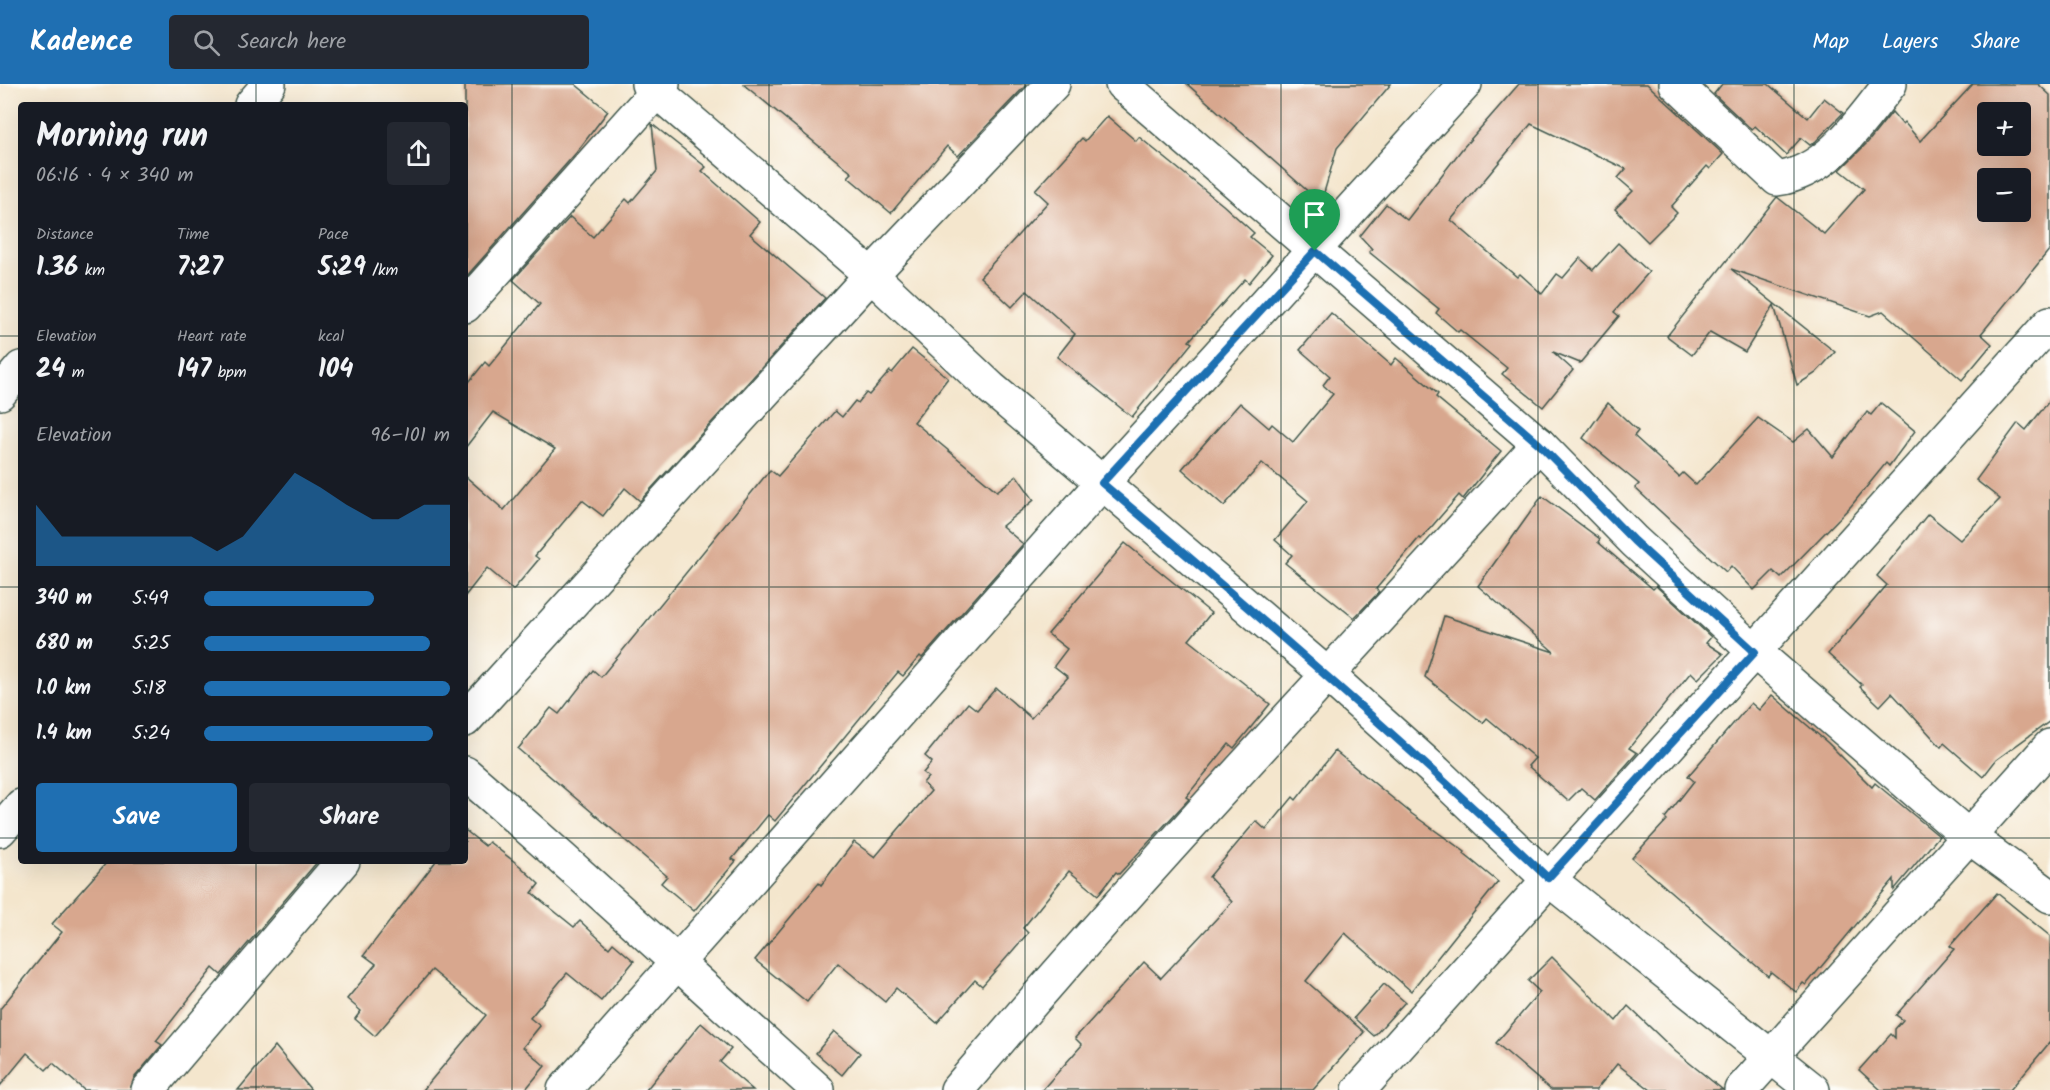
<!DOCTYPE html>
<html lang="en">
<head>
<meta charset="utf-8">
<style>
  body { margin:0; font-family:Kalam,sans-serif; background:#242831; color:#f1f3f6; height:100vh; display:flex; flex-direction:column; font-size:22px; white-space:nowrap }
  * { box-sizing:border-box; margin:0 }
  p { font-size:20px; color:#9ea1a6 }
  .icon { flex:none; width:33px; height:33px; fill:none; stroke:currentColor; stroke-width:2; stroke-linecap:round; stroke-linejoin:round }
  .map { position:relative; flex:1; overflow:hidden }
  .details { position:absolute; left:18px; top:18px; width:450px; height:762px; display:flex; flex-direction:column; background:#171b24; border-radius:6px; box-shadow:0 6px 24px #0002 }
  .details>* { flex:none }
  .tools { position:absolute; left:1977px; top:18px; display:grid; gap:12px }
  .tools a { display:grid; place-items:center; width:54px; height:54px; border-radius:6px; background:#171b24; box-shadow:0 6px 24px #0002; font-size:30px }
  .pin { position:absolute; display:grid; place-items:center; width:51px; height:51px; color:#fff; margin:-62px -26px; border-radius:50% 50% 50% 0; rotate:-45deg; box-shadow:0 0 6px #0007 }
  .pin .icon { rotate:45deg }
  .round { display:grid; place-items:center; flex:none; width:63px; height:63px; border-radius:6px; background:#242831 }
  .headline { display:flex; align-items:center; justify-content:space-between; height:102px; padding:0 18px }
  h1 { font-size:33px; font-weight:600; line-height:45px }
  .metrics { display:grid; grid-template-columns:repeat(3,1fr); gap:9px; height:102px; padding:6px 18px }
  .metrics div { display:grid; align-content:center }
  .metrics b { font-size:26px; font-weight:600 }
  .metrics small { font-size:16px; font-weight:400 }
  .metrics p { font-size:16px }
  .chart { height:168px; padding:12px 18px }
  .chart p { display:flex; justify-content:space-between }
  .chart svg { width:100%; height:108px; margin-top:6px; fill:#1f6fb2; opacity:.7 }
  .action { display:flex; gap:12px; margin-top:auto; padding:12px 18px }
  .action a { flex:1; height:69px; border-radius:6px; background:#1f6fb2; color:#fff; font-size:24px; font-weight:600; line-height:69px; text-align:center }
  .action a+a { background:#242831; color:#f1f3f6 }
  ul { padding:0 18px; list-style:none; font-size:20px }
  li { display:grid; grid-template-columns:96px 72px 1fr; align-items:center; height:45px }
  li i { height:15px; border-radius:8px; background:#1f6fb2 }
  header { display:flex; align-items:center; gap:36px; box-sizing:border-box; height:84px; padding:0 30px; background:#1f6fb2; color:#fff }
  header strong { font-size:28px }
  nav { display:flex; gap:33px; margin-inline-start:auto; font-size:21px }
  .search { width:420px; height:54px; background:#242831; display:flex; align-items:center; gap:15px; box-sizing:border-box; padding:0 21px; border-radius:6px; color:#9ea1a6; font-size:22px }
  .map>svg:first-child { display:block }
  .building { fill:#d8a78e; fill-rule:evenodd }
  .lines { fill:none; stroke-linecap:round; stroke-linejoin:round }
  .minor-casing { stroke:#3f564b; stroke-width:36 }
  .minor { stroke:#fff; stroke-width:33 }
  .route-casing { stroke:#fff; stroke-width:12 }
  .route { stroke:#1f6fb2; stroke-width:8 }
  .grid { fill:none; stroke:#1f3d34; stroke-width:1.5; stroke-opacity:0.55 }
</style>
</head>
<body>
<header>
<strong>Kadence</strong>
<div class="search"><svg class="icon" aria-label="search" viewBox="0 0 24 24"><circle cx="10" cy="10" r="6"/><path d="M15 15l6 6"/></svg>Search here</div>
<nav><a>Map</a><a>Layers</a><a>Share</a></nav>
</header>
<div class="map">
<svg width="2050" height="1006" viewBox="0 0 2050 1006">
  <rect width="100%" height="100%" fill="#fdfcf7"/>
  <filter id="ink" filterUnits="userSpaceOnUse"><feTurbulence type="fractalNoise" baseFrequency=".0167" numOctaves="2"/><feDisplacementMap in="SourceGraphic" scale="12" xChannelSelector="R" yChannelSelector="G"/><feConvolveMatrix kernelMatrix="1 2 1 2 8 2 1 2 1" color-interpolation-filters="sRGB"/></filter>
  <filter id="wash" filterUnits="userSpaceOnUse"><feTurbulence type="fractalNoise" baseFrequency=".008" numOctaves="4" result="noise"/><feDisplacementMap in="SourceGraphic" scale="24" xChannelSelector="R" yChannelSelector="G"/><feGaussianBlur stdDeviation="1.35" result="paint"/><feColorMatrix in="noise" values="0 0 0 0 0 0 0 0 0 0 0 0 0 0 0 0 0 1.4 0 .05"/><feComposite in="paint" operator="in"/></filter>
  <g filter="url(#wash)">
    <rect width="100%" height="100%" fill="#f4e6cd"/>
    <g id="blocks">
      <g class="building">
        <path d="M465 0H575L608 27 576 69 465 194Z"/>
        <path d="M743 0H1027L958 72 947 62 891 129 848 93 852 89Z"/>
        <path d="M1187 0H1391L1337 64 1321 119Z"/>
        <path d="M1519 0H1647L1723 70 1710 85 1707 82 1671 123 1677 129 1648 158 1615 125 1633 107 1618 94 1626 85 1531 40 1451 136 1517 193 1520 190 1542 210 1557 190 1563 194 1580 174 1593 186 1618 159 1649 188 1614 228 1619 232 1580 279 1553 268 1573 286 1543 323 1502 290 1507 284 1460 246 1458 248 1436 229 1439 225 1369 168 1372 165 1360 152 1386 120 1407 136 1462 65Z"/>
        <path d="M1722 0H1768L1808 34 1824 14 1843 29 1816 57 1810 61 1801 54 1786 71 1755 42 1752 45 1748 42 1714 10Z"/>
        <path d="M1973 0H2038L2050 11V165L1981 250 1992 260 1962 296 1883 227 1870 232 1731 185 1835 268 1816 289 1797 301 1774 221 1745 268 1710 248 1692 271 1667 252 1777 113 1824 150 1864 105 1840 86 1868 58 1892 28 1902 40 1904 38 1920 57ZM1988 28H2020V62H1988ZM1988 94H2020V128H1988Z"/>
        <path d="M1107 32 1136 57 1139 53 1223 121 1254 149 1250 153 1272 171 1249 199 1245 195 1189 257 1192 259 1132 333 1057 273 1075 250 1027 207 1012 223 980 193 1048 118 1035 106 1082 54 1085 57Z"/>
        <path d="M652 40 706 83 702 87 760 138 750 150 825 214 640 417 625 404 603 432 582 416 535 472 539 475 513 506 487 484 465 512V392L504 426 555 365 493 328 465 364V303L485 278 489 282 540 220 513 196 570 133 593 153 626 115 630 119 657 87Z"/>
        <path d="M1331 229 1391 281 1396 274 1438 310 1436 313 1501 367 1463 415 1459 411 1421 455 1419 454 1376 505 1379 508 1354 534 1285 479 1292 471 1275 456 1308 417 1262 379 1224 422 1182 385 1240 319 1269 344 1272 340 1293 358 1333 310 1323 301 1330 292 1300 266Z"/>
        <path d="M912 265 948 294 914 338 997 407 1017 392 1034 416 1002 442 1023 460 922 574 920 572 903 592 898 588 775 737 768 731 732 775 736 777 694 827 661 799 667 792 518 665 551 624 559 630 593 586 601 593 770 386 778 392 835 327 842 333 855 317 858 319 866 309 869 311 890 287 892 289Z"/>
        <path d="M2050 316V637L1996 676 1983 693 1944 659 1941 663 1892 609 1880 622 1860 603 1862 601 1828 570 1887 501 1877 492 1928 430 1960 456 2000 415 1976 396 2018 339 2026 346Z"/>
        <path d="M1608 319 1638 347 1634 352 1679 393 1683 389 1696 401 1758 334 1793 358 1809 345 1833 373 1867 328 1871 331 1881 319 1915 347 1889 382 1886 379 1851 422 1781 494 1773 487 1754 506 1731 482 1726 488 1635 404 1639 400 1583 354Z"/>
        <path d="M1542 412 1600 455 1598 458 1653 505 1656 502 1711 553 1706 559 1723 570 1698 595 1691 588 1629 664 1637 669 1595 716 1581 704 1568 717 1528 682 1535 674 1487 634 1483 639 1425 593 1444 532 1554 568 1478 502Z"/>
        <path d="M1125 459 1211 529 1189 556 1270 620 1234 664 1229 660 1186 713 1189 715 1119 790 1116 788 1098 811 1069 787 1023 844 1028 849 982 902 975 896 937 939 896 904 885 918 838 879 807 918 755 876 819 799 821 801 854 758 875 773 931 707 923 699 928 693 923 689 932 678 925 672 968 619 977 626 996 604 1031 634 1068 593 1054 582 1067 565 1048 550Z"/>
        <path d="M1772 611 1828 659 1872 703 1875 699 1939 752 1894 806V795L1806 901 1803 899 1796 908 1771 888 1768 892 1632 774 1667 736 1665 734 1694 697 1688 692 1751 619 1759 626Z"/>
        <path d="M1335 667 1412 730 1465 768 1464 770 1498 798 1411 907 1345 849 1306 897 1364 948 1313 1006H1042L1082 961 1075 954 1144 878 1161 894 1232 818 1209 793 1256 737 1266 746 1293 713 1296 716Z"/>
        <path d="M465 746 485 762 489 758 520 782 539 800 532 809 574 843 580 837 609 864 613 859 634 877 601 917 567 889 530 934 540 942 523 963 545 982 525 1006H423L486 931 432 886 375 952 355 935 361 927 347 915 376 880 364 871 436 777H465Z"/>
        <path d="M108 777H318L221 891 213 884 156 957 162 961 134 994 130 1006H84L53 979 46 986 27 969 0 1002V925L62 848 52 840Z"/>
        <path d="M1997 809 2050 852V958L2010 1006H1881L1859 986 1891 950 1895 954V945L1903 936 1896 931 1954 865 1950 862Z"/>
        <path d="M1552 873 1616 937 1628 922 1676 968 1723 1006H1651L1617 980 1596 1006H1551L1496 959 1540 908 1528 897Z"/>
        <path d="M1384 900 1405 918 1374 952 1354 934Z"/>
        <path d="M701 939 731 965 720 978 753 1006H646Z"/>
        <path d="M834 947 860 969 842 991 816 969Z"/>
        <path d="M275 962 311 1006H238Z"/>
      </g>
    </g>
  </g>
  <g filter="url(#ink)">
    <use href="#blocks" fill-opacity="0" stroke="#3f564b" stroke-width="1.5"/>
    <g class="lines">
      <g class="minor-casing">
        <g id="minor">
          <path d="M648 0 871 191 991 304 1329 592 1436 688 1547 794 1813 1006"/>
          <path d="M1122 0 1539 360 1634 457 1755 568 1969 753 2050 812"/>
          <path d="M1676 0 1777 95C1828 88 1860 38 1890 0"/>
          <path d="M251 21 269 0"/>
          <path d="M465 222 663 0"/>
          <path d="M0 309 21 284"/>
          <path d="M465 636 871 191 1053 0"/>
          <path d="M465 689C585 792 700 901 818 1006"/>
          <path d="M0 746 21 722"/>
          <path d="M148 1006 343 777"/>
          <path d="M564 1006 1102 399 1465 0"/>
          <path d="M957 1006C1144 785 1344 575 1539 360"/>
          <path d="M1359 1006 2050 239"/>
          <path d="M1741 1006 2050 662"/>
        </g>
      </g>
      <use href="#minor" class="minor"/>
    </g>
  </g>
  <g class="lines" filter="url(#ink)">
    <g class="route-casing">
      <path id="route" d="M1315 167 1539 360 1634 457 1755 568 1548 794C1404 657 1253 527 1102 399Z"/>
    </g>
    <use href="#route" class="route"/>
  </g>
  <path class="grid" d="M256 0V21M512 0V1006M769 0V1006M1025 0V1006M1281 0V1006M1538 0V1006M1794 0V1006M0 252H21M465 252H2050M0 503H21M465 503H2050M0 754H21M465 754H2050M256 777V1006"/>
</svg>
<div class="tools">
<a>+</a>
<a>−</a>
</div>
<div class="pin" style="left:1315px;top:167px;background:#1e9e55"><svg class="icon" aria-label="arrive" viewBox="0 0 24 24"><path d="M6 21V4h12l-3 4 3 4H6"/></svg></div>
<section class="details">
<div class="headline"><div><h1>Morning run</h1><p>06:16 · 4 × 340 m</p></div><a class="round"><svg class="icon" aria-label="share" viewBox="0 0 24 24"><path d="M12 15V3M7 8l5-5 5 5M5 13v7h14v-7"/></svg></a></div>
<div class="metrics">
<div><p>Distance</p><b>1.36<small> km</small></b></div>
<div><p>Time</p><b>7:27</b></div>
<div><p>Pace</p><b>5:29<small> /km</small></b></div>
</div>
<div class="metrics">
<div><p>Elevation</p><b>24<small> m</small></b></div>
<div><p>Heart rate</p><b>147<small> bpm</small></b></div>
<div><p>kcal</p><b>104</b></div>
</div>
<div class="chart"><p><span>Elevation</span>96–101 m</p>
<svg viewBox="0 0 160 44" preserveAspectRatio="none"><path d="M0 44V19L10 32L20 32L30 32L40 32L50 32L60 32L70 38L80 32L90 19L100 6L110 12L120 19L130 25L140 25L150 19L160 19V44z"/></svg>
</div>
<ul>
<li><b>340 m</b>5:49<i style="width:69%"></i></li>
<li><b>680 m</b>5:25<i style="width:92%"></i></li>
<li><b>1.0 km</b>5:18<i style="width:100%"></i></li>
<li><b>1.4 km</b>5:24<i style="width:93%"></i></li>
</ul>
<div class="action"><a>Save</a><a>Share</a></div>
</section>
</div>
</body>
</html>
